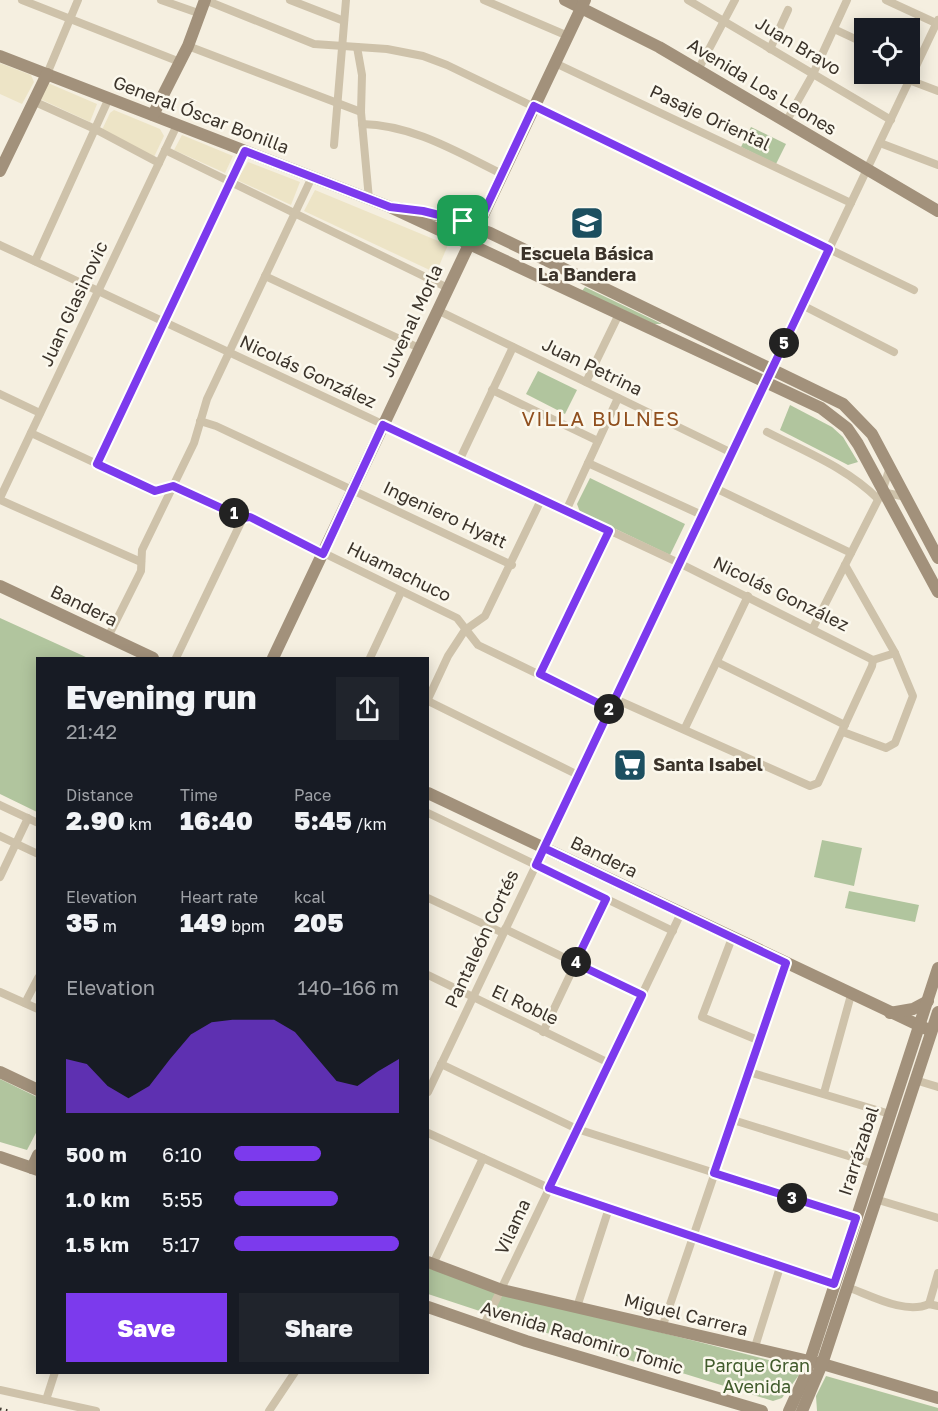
<!DOCTYPE html>
<html lang="en">
<head>
<meta charset="utf-8">
<style>
  body { margin:0; font-family:"Golos Text",sans-serif; background:#20242c; color:#f1f3f6; height:100vh; display:flex; flex-direction:column; font-size:22px; white-space:nowrap }
  * { box-sizing:border-box; margin:0 }
  p { font-size:20px; color:#9ea1a6 }
  .icon { flex:none; width:33px; height:33px; fill:none; stroke:currentColor; stroke-width:2; stroke-linecap:round; stroke-linejoin:round }
  .map { position:relative; flex:1; overflow:hidden }
  .drawer { position:absolute; left:36px; top:657px; width:393px; height:717px; display:flex; flex-direction:column; background:#171b24; border-radius:0px; box-shadow:0 3px 15px #0003 }
  .drawer>* { flex:none }
  .controls { position:absolute; left:854px; top:18px; display:grid; gap:12px }
  .controls a { display:grid; place-items:center; width:66px; height:66px; border-radius:0px; background:#171b24; box-shadow:0 3px 15px #0003; font-size:30px }
  .pin { position:absolute; display:grid; place-items:center; width:51px; height:51px; color:#fff; margin:-26px; border-radius:12px; box-shadow:0 3px 9px #0006 }
  .km { position:absolute; width:30px; height:30px; margin:-15px; border-radius:50%; background:#222; color:#fff; font-size:16px; line-height:30px; text-align:center }
  .round { display:grid; place-items:center; flex:none; width:63px; height:63px; border-radius:0px; background:#20242c }
  .headline { display:flex; align-items:center; justify-content:space-between; height:102px; padding:0 30px }
  h1 { font-size:33px; font-weight:800; line-height:45px }
  .figures { display:grid; grid-template-columns:repeat(3,1fr); gap:9px; height:102px; padding:6px 30px }
  .figures div { display:grid; align-content:center }
  .figures b { font-size:26px; font-weight:800 }
  .figures small { font-size:16px; font-weight:400 }
  .figures p { font-size:16px }
  .chart { height:168px; padding:12px 30px }
  .chart p { display:flex; justify-content:space-between }
  .chart svg { width:100%; height:108px; margin-top:6px; fill:#7c3aed; opacity:.7 }
  .button { display:flex; gap:12px; margin-top:auto; padding:12px 30px }
  .button a { flex:1; height:69px; border-radius:0px; background:#7c3aed; color:#fff; font-size:24px; font-weight:800; line-height:69px; text-align:center }
  .button a+a { background:#20242c; color:#f1f3f6 }
  ul { padding:0 30px; list-style:none; font-size:20px }
  li { display:grid; grid-template-columns:96px 72px 1fr; align-items:center; height:45px }
  li i { height:15px; border-radius:8px; background:#7c3aed }
  .map>svg:first-child { display:block }
  .green { fill:#b1c59e }
  .plaza { fill:#ede4c6 }
  .lines { fill:none; stroke-linecap:round; stroke-linejoin:round }
  .street { stroke:#cec2aa; stroke-width:8 }
  .secondary { stroke:#a2917b; stroke-width:12 }
  .rail { stroke:#3b332a; stroke-width:3; stroke-dasharray:1.5 4.5; stroke-linecap:butt }
  .route-casing { stroke:#fff; stroke-width:12 }
  .route { stroke:#7c3aed; stroke-width:8 }
  .labels { text-anchor:middle; stroke-width:5; stroke-linejoin:round; paint-order:stroke }
  .street-label { font-size:18px; fill:#3b332a; stroke:#fbf8ed }
  .poi-label { font-size:18px; font-weight:bold; fill:#3b332a; stroke:#fbf8ed }
  .park-label { font-size:18px; fill:#415b2c; stroke:#fbf8ed }
  .neighbourhood-label { font-size:20px; letter-spacing:1.5px; fill:#904f1e; stroke:#fbf8ed }
</style>
</head>
<body>
<div class="map">
<svg width="938" height="1411" viewBox="0 0 938 1411">
  <rect width="100%" height="100%" fill="#f5efe0"/>
  <g class="green">
    <path d="M751 127 786 144 776 164 741 147Z"/>
    <path d="M585 287 662 324H654L582 291Z"/>
    <path d="M538 371 577 390 565 414 526 394Z"/>
    <path d="M790 405 832 427 843 437 858 462 848 465 780 430Z"/>
    <path d="M590 478 685 524 670 555 580 512 577 504Z"/>
    <path d="M0 618 88 658H38L37 812 0 794Z"/>
    <path d="M822 840 862 848 854 886 814 877Z"/>
    <path d="M849 891 919 905 915 922 845 908Z"/>
    <path d="M0 1079 37 1097V1131L27 1150 0 1142Z"/>
    <path d="M428 1268C549 1308 675 1334 798 1368L799 1375 782 1398 773 1401 682 1373 662 1370 655 1362 644 1360 638 1363 428 1294Z"/>
    <path d="M826 1376 938 1408V1411H817L816 1396Z"/>
  </g>
  <g class="plaza">
    <path d="M0 63 31 75 34 82 22 104 0 94Z"/>
    <path d="M48 83 97 104 90 122 40 99Z"/>
    <path d="M114 110 160 129 164 136 154 157 101 132 110 113Z"/>
    <path d="M182 135 233 156 225 173 174 150Z"/>
    <path d="M248 162 300 182 291 205 237 180Z"/>
    <path d="M315 190 448 245 436 273 304 211Z"/>
  </g>
  <g class="lines">
    <g class="street">
      <path d="M22 0 180 62"/>
      <path d="M161 0 201 14"/>
      <path d="M205 0 314 44 387 49 423 56 447 65 914 290"/>
      <path d="M290 0 344 21"/>
      <path d="M484 0 568 36"/>
      <path d="M688 0 891 120"/>
      <path d="M886 0 938 24"/>
      <path d="M834 29 864 43"/>
      <path d="M188 46 361 112"/>
      <path d="M357 47 362 75 361 112 369 199"/>
      <path d="M770 49 788 10"/>
      <path d="M555 63 851 203"/>
      <path d="M698 70 735 0"/>
      <path d="M47 74 78 0"/>
      <path d="M909 80 938 91"/>
      <path d="M33 101 95 129 159 163"/>
      <path d="M786 122 813 74 847 0"/>
      <path d="M362 124C413 125 457 152 502 174"/>
      <path d="M880 143 938 165"/>
      <path d="M334 145 346 0"/>
      <path d="M165 150 448 288"/>
      <path d="M0 245 679 563 873 660"/>
      <path d="M35 261 109 98"/>
      <path d="M265 276 419 348"/>
      <path d="M802 305 894 352"/>
      <path d="M437 310 732 453"/>
      <path d="M586 382 620 312"/>
      <path d="M492 390 598 441"/>
      <path d="M0 394 40 413"/>
      <path d="M200 421 216 426 512 565"/>
      <path d="M767 432C806 452 847 468 878 499"/>
      <path d="M31 433 155 491 173 486 243 518 250 517 457 618 478 645 610 709"/>
      <path d="M459 461 513 347"/>
      <path d="M588 463 702 515"/>
      <path d="M97 464 245 151"/>
      <path d="M890 467 882 492 906 497"/>
      <path d="M715 488 851 553"/>
      <path d="M0 498 177 125"/>
      <path d="M0 500 141 562"/>
      <path d="M566 511 618 398"/>
      <path d="M813 628 882 492"/>
      <path d="M108 637 141 571 142 550 194 443 207 399 312 177"/>
      <path d="M176 658 243 518"/>
      <path d="M370 658 401 592"/>
      <path d="M873 660 895 653"/>
      <path d="M717 662 845 725"/>
      <path d="M540 674 609 531"/>
      <path d="M428 699 448 656 465 630 485 616 541 500"/>
      <path d="M615 699 810 786 818 783 872 666 873 660"/>
      <path d="M428 701 578 775"/>
      <path d="M685 728 748 596"/>
      <path d="M843 732 886 748 895 743 913 696 895 653 845 565"/>
      <path d="M0 805 38 823"/>
      <path d="M428 813 673 931"/>
      <path d="M0 836 38 854"/>
      <path d="M0 877 28 818"/>
      <path d="M428 898 503 933"/>
      <path d="M505 929 642 995"/>
      <path d="M732 938 702 1017 760 1041"/>
      <path d="M428 975 609 1063"/>
      <path d="M0 992 38 1009"/>
      <path d="M25 1003 38 978"/>
      <path d="M543 1032 606 899"/>
      <path d="M441 1064 577 1129 856 1218"/>
      <path d="M749 1072 890 1114"/>
      <path d="M915 1080 938 1087"/>
      <path d="M428 1092 938 20"/>
      <path d="M824 1093 851 995"/>
      <path d="M733 1120 874 1164"/>
      <path d="M428 1133 549 1188 834 1284"/>
      <path d="M875 1199 938 1218"/>
      <path d="M433 1264 483 1158"/>
      <path d="M847 1287C870 1295 905 1315 929 1304L938 1306"/>
      <path d="M929 1304 938 1273"/>
      <path d="M577 1307 609 1208"/>
      <path d="M483 1327 681 913"/>
      <path d="M662 1328 786 964"/>
      <path d="M754 1350 780 1267"/>
      <path d="M0 1390 96 1411"/>
      <path d="M46 1400 55 1372"/>
      <path d="M269 1411 295 1372"/>
    </g>
    <g class="secondary">
      <path d="M565 0 659 47 938 211"/>
      <path d="M0 56 390 207 821 408 847 428 858 444 938 592"/>
      <path d="M153 115 188 46 205 0"/>
      <path d="M0 171 47 74"/>
      <path d="M397 208 443 216 490 233 843 404 872 434 938 558"/>
      <path d="M0 586 153 658"/>
      <path d="M273 658 585 0"/>
      <path d="M428 793 931 1031"/>
      <path d="M890 1013 913 1009 928 1001"/>
      <path d="M0 1072 38 1090"/>
      <path d="M0 1157 38 1170"/>
      <path d="M32 1168 38 1155"/>
      <path d="M428 1262 502 1290 826 1365 938 1398"/>
      <path d="M428 1307 526 1341 762 1411"/>
      <path d="M789 1411 805 1376 938 968"/>
      <path d="M802 1411 822 1364 938 1012"/>
    </g>
    <path class="rail" d="M0 1409 9 1411"/>
  </g>
  <g class="lines">
    <g class="route-casing">
      <path id="route" d="M463 221 423 211 390 207 245 151 97 464 155 491 173 486 243 518 250 517 323 554 383 425 609 531 540 674 610 709 544 848 786 963 714 1173 856 1218 834 1284 549 1188 642 995 575 963 606 899 536 865 544 848 829 249 534 106 477 227 463 221"/>
    </g>
    <use href="#route" class="route"/>
  </g>
  <defs>
    <g id="school-square" transform="scale(1.725)"><rect x="-9" y="-9" width="18" height="18" rx="4" fill="#1c4f60" stroke="#fbf8ed"/><path d="M0-5L7-2L0 1L-7-2ZM-4 1L0 2.5L4 1V4Q0 6-4 4Z" fill="#fff"/></g>
    <g id="supermarket-square" transform="scale(1.725)"><rect x="-9" y="-9" width="18" height="18" rx="4" fill="#1c4f60" stroke="#fbf8ed"/><path d="M-6-5.5h2.5l.6 2H6L4.5 2H-2.5L-4.4-4H-6ZM-1.5 3.2a1.3 1.3 0 1 0 .1 0ZM3 3.2a1.3 1.3 0 1 0 .1 0Z" fill="#fff"/></g>
  </defs>
  <g fill-rule="evenodd">
    <use href="#school-square" x="587" y="223"/>
    <use href="#supermarket-square" x="630" y="765"/>
  </g>
  <g class="labels">
    <g class="street-label">
      <text transform="translate(798 46) rotate(31)" y="6">Juan Bravo</text>
      <text transform="translate(762 87) rotate(31)" y="6">Avenida Los Leones</text>
      <text transform="translate(201 115) rotate(21)" y="6">General Óscar Bonilla</text>
      <text transform="translate(710 118) rotate(25)" y="6">Pasaje Oriental</text>
      <text transform="translate(74 304) rotate(-65)" y="6">Juan Glasinovic</text>
      <text transform="translate(412 321) rotate(-65)" y="6">Juvenal Morla</text>
      <text transform="translate(592 367) rotate(26)" y="6">Juan Petrina</text>
      <text transform="translate(308 372) rotate(25)" y="6">Nicolás González</text>
      <text transform="translate(445 515) rotate(25)" y="6">Ingeniero Hyatt</text>
      <text transform="translate(399 572) rotate(26)" y="6">Huamachuco</text>
      <text transform="translate(781 594) rotate(26)" y="6">Nicolás González</text>
      <text transform="translate(84 606) rotate(26)" y="6">Bandera</text>
      <text transform="translate(604 857) rotate(26)" y="6">Bandera</text>
      <text transform="translate(482 939) rotate(-65)" y="6">Pantaleón Cortés</text>
      <text transform="translate(525 1005) rotate(25)" y="6">El Roble</text>
      <text transform="translate(859 1151) rotate(-72)" y="6">Irarrázabal</text>
      <text transform="translate(513 1227) rotate(-65)" y="6">Vilama</text>
      <text transform="translate(686 1315) rotate(14)" y="6">Miguel Carrera</text>
      <text transform="translate(582 1338) rotate(17)" y="6">Avenida Radomiro Tomic</text>
    </g>
    <g class="poi-label">
      <text x="587" y="260">Escuela Básica<tspan x="587" dy="21">La Bandera</tspan></text>
      <text x="653" y="771" text-anchor="start">Santa Isabel</text>
    </g>
    <g class="park-label">
      <text x="757" y="1372">Parque Gran<tspan x="757" dy="21">Avenida</tspan></text>
    </g>
    <g class="neighbourhood-label">
      <text x="601" y="426">VILLA BULNES</text>
    </g>
  </g>
</svg>
<div class="controls">
<a><svg class="icon" aria-label="locate" viewBox="0 0 24 24"><circle cx="12" cy="12" r="6"/><path d="M12 2v4M12 18v4M2 12h4M18 12h4"/></svg></a>
</div>
<div class="pin" style="left:463px;top:221px;background:#1e9e55"><svg class="icon" aria-label="arrive" viewBox="0 0 24 24"><path d="M6 21V4h12l-3 4 3 4H6"/></svg></div>
<b class="km" style="left:234px;top:513px">1</b>
<b class="km" style="left:609px;top:709px">2</b>
<b class="km" style="left:792px;top:1198px">3</b>
<b class="km" style="left:576px;top:962px">4</b>
<b class="km" style="left:784px;top:343px">5</b>
<section class="drawer">
<div class="headline"><div><h1>Evening run</h1><p>21:42</p></div><a class="round"><svg class="icon" aria-label="share" viewBox="0 0 24 24"><path d="M12 15V3M7 8l5-5 5 5M5 13v7h14v-7"/></svg></a></div>
<div class="figures">
<div><p>Distance</p><b>2.90<small> km</small></b></div>
<div><p>Time</p><b>16:40</b></div>
<div><p>Pace</p><b>5:45<small> /km</small></b></div>
</div>
<div class="figures">
<div><p>Elevation</p><b>35<small> m</small></b></div>
<div><p>Heart rate</p><b>149<small> bpm</small></b></div>
<div><p>kcal</p><b>205</b></div>
</div>
<div class="chart"><p><span>Elevation</span>140–166 m</p>
<svg viewBox="0 0 160 44" preserveAspectRatio="none"><path d="M0 44V22L10 24L20 33L30 38L40 33L50 22L60 12L70 7L80 6L90 6L100 6L110 11L120 21L130 31L140 33L150 27L160 22V44z"/></svg>
</div>
<ul>
<li><b>500 m</b>6:10<i style="width:53%"></i></li>
<li><b>1.0 km</b>5:55<i style="width:63%"></i></li>
<li><b>1.5 km</b>5:17<i style="width:100%"></i></li>
</ul>
<div class="button"><a>Save</a><a>Share</a></div>
</section>
</div>
</body>
</html>
